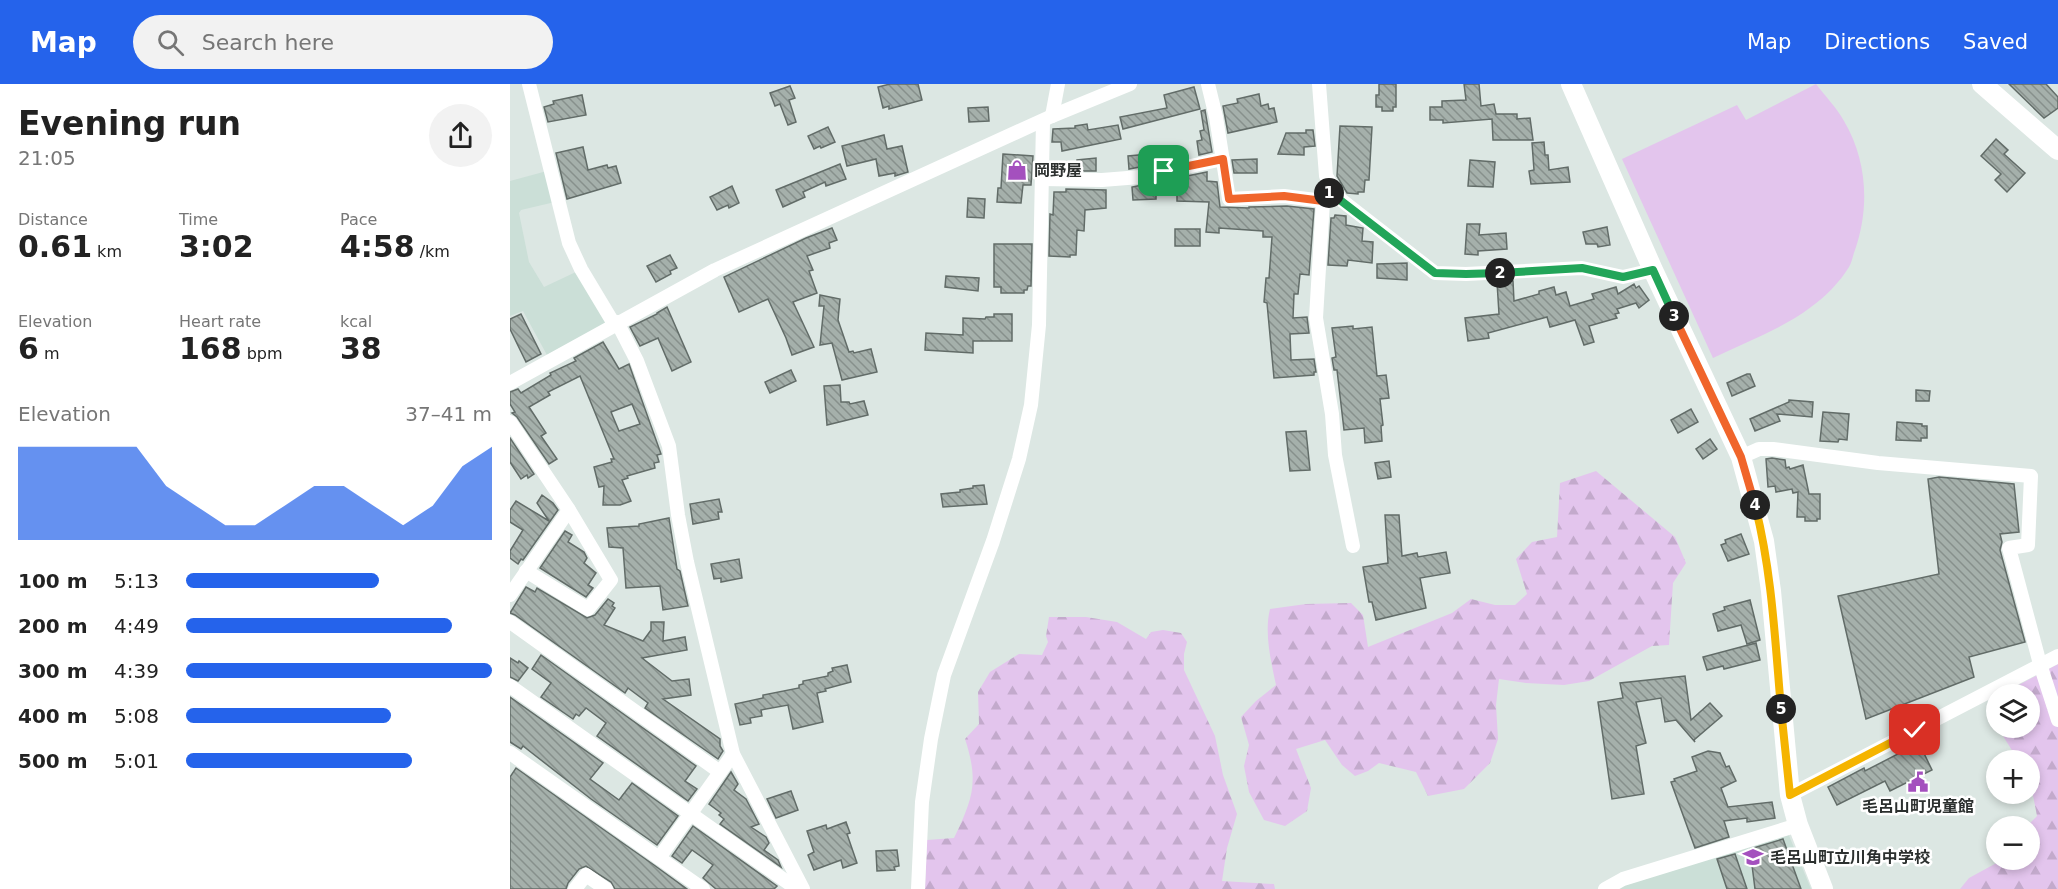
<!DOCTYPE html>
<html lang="en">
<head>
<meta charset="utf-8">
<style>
  body { margin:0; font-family:"DejaVu Sans","Noto Sans JP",sans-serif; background:#f2f2f2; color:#222; height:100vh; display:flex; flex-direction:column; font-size:22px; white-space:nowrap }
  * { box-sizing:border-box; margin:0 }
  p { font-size:20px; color:#767676 }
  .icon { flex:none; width:33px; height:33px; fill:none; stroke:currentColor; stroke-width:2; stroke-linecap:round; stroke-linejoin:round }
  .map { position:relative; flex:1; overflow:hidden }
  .drawer { display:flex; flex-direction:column; background:#fff; width:510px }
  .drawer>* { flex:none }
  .fabs { position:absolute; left:1476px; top:600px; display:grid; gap:12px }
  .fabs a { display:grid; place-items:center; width:54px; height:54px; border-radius:50%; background:#fff; box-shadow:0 3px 9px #0003; font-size:30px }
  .pin { position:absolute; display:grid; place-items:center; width:51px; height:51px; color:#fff; margin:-26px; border-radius:12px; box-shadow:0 3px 9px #0006 }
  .km { position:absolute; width:30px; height:30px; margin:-15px; border-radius:50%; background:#222; color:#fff; font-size:16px; line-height:30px; text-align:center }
  .round { display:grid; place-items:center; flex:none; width:63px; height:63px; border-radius:32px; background:#f2f2f2 }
  .summary { display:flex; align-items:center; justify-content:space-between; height:102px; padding:0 18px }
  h1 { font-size:33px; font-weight:600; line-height:45px }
  .stats { display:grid; grid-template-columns:repeat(3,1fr); gap:9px; height:102px; padding:6px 18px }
  .stats div { display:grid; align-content:center }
  .stats b { font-size:30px; font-weight:600 }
  .stats small { font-size:16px; font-weight:400 }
  .stats p { font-size:16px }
  .chart { height:168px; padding:12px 18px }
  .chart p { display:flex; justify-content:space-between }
  .chart svg { width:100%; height:108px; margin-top:6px; fill:#2563eb; opacity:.7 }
  ul { padding:0 18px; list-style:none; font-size:20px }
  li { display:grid; grid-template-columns:96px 72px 1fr; align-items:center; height:45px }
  li i { height:15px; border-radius:8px; background:#2563eb }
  header { display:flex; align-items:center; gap:36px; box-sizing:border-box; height:84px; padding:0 30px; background:#2563eb; color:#fff }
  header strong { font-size:28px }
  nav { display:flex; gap:33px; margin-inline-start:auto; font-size:21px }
  .search { width:420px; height:54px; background:#f2f2f2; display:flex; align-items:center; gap:15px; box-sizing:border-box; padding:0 21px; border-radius:33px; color:#767676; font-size:22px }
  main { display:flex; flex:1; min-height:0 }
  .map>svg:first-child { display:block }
  .built { fill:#cbdfd7 }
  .forest { fill:url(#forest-firs) }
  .garden { fill:#e3c5ed }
  .building { fill:url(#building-back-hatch); stroke:#626c68; stroke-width:1.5; fill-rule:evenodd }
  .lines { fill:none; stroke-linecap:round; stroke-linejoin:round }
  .street { stroke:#fff; stroke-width:14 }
  .secondary { stroke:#fff; stroke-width:20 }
  .split-1-casing { stroke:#fff; stroke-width:12 }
  .split-2-casing { stroke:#fff; stroke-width:12 }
  .split-3-casing { stroke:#fff; stroke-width:12 }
  .split-4-casing { stroke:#fff; stroke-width:12 }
  .split-5-casing { stroke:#fff; stroke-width:12 }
  .split-6-casing { stroke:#fff; stroke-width:12 }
  .split-1 { stroke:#f0652b; stroke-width:8 }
  .split-2 { stroke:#22a559; stroke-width:8 }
  .split-3 { stroke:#22a559; stroke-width:8 }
  .split-4 { stroke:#f0652b; stroke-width:8 }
  .split-5 { stroke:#f5b400; stroke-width:8 }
  .split-6 { stroke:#f5b400; stroke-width:8 }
  .labels { text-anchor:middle; stroke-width:5; stroke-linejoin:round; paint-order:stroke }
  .poi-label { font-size:16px; font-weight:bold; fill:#2c302f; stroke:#fff; text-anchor:start }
</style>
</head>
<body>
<header>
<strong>Map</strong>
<div class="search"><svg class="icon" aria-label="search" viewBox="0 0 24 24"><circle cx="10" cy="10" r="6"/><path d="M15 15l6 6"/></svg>Search here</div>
<nav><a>Map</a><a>Directions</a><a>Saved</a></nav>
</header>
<main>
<section class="drawer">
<div class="summary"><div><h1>Evening run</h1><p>21:05</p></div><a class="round"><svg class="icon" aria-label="share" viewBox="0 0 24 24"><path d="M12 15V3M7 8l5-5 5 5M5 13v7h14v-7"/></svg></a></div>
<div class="stats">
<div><p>Distance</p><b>0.61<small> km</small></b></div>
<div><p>Time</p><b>3:02</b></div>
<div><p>Pace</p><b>4:58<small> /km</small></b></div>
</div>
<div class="stats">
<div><p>Elevation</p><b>6<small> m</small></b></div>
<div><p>Heart rate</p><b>168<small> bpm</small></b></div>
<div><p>kcal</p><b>38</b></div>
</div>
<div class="chart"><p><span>Elevation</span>37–41 m</p>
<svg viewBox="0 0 160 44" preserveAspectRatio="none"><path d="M0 44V6L10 6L20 6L30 6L40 6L50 22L60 30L70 38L80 38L90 30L100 22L110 22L120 30L130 38L140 30L150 14L160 6V44z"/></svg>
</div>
<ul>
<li><b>100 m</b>5:13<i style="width:63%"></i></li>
<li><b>200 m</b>4:49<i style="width:87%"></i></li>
<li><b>300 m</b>4:39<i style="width:100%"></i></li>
<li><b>400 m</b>5:08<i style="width:67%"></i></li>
<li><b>500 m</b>5:01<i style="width:74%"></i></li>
</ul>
</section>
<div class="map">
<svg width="1548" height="805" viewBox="0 0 1548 805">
  <defs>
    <pattern id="forest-firs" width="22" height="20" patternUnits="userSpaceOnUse" patternTransform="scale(1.5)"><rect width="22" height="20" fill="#e3c5ed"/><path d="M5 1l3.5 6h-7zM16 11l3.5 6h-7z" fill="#c3aacc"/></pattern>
    <pattern id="building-back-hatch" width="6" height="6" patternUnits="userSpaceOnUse" patternTransform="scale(1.5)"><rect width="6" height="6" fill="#a5b0ab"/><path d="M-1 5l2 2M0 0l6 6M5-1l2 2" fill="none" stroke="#87908c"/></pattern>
  </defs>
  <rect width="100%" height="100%" fill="#dce7e3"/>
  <g class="built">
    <path d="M37 87 45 118 11 126 9 129 19 178 34 203 68 187 96 234 95 240 37 271 13 227 0 232V97Z"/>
    <path d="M1278 749 1301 805H1103Z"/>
  </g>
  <g class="forest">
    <path d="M1086 387 1165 453 1176 479 1163 499 1159 561 1142 562 1079 597 1054 601 1016 599 989 595 986 621 988 655 980 679 954 705 918 712 906 688 869 679 858 687 845 692 832 681 815 656 786 665 801 704 797 727 775 742 754 736 739 708 734 682 739 661 731 633 746 617 766 601C761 577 754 549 760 525L796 520 841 519 853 531 858 563 942 529 961 515 985 521H1005L1017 510 1006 475 1022 458 1047 453 1050 399Z"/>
    <path d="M539 533H576L607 538 636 555 641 548 653 546 671 549 677 558 674 570V586L705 652 713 691 727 730 717 764 712 797 764 800 765 805H415L417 756 444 754C463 714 469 698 455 655L469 640 468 608 480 588 509 570 532 571 538 558 536 552Z"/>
    <path d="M1548 580V805H1450L1459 794 1492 776H1520V742H1517L1527 732 1520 696V676H1508L1488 644H1520V610H1492Z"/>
  </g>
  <path class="garden" d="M1306 0C1315 12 1327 24 1334 37 1357 76 1360 123 1345 166 1343 171 1342 178 1339 183 1330 198 1315 213 1301 223 1272 245 1236 258 1203 274L1112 75 1227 21 1236 36Z"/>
  <g class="building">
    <path d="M380 0H408L412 16 379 25V22L373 24 368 3Z"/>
    <path d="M869 0H886V23H883V27H872V23H866V11H869Z"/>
    <path d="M954 0H969L971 22 984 20 986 30H1007V35L1020 34 1023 56H983L982 35 933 39V36H920V23H932V17L956 16Z"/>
    <path d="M1499 0H1536L1548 13V24L1534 34Z"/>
    <path d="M280 2 285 14 279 16 286 38 278 41 270 20 265 22 260 9Z"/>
    <path d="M684 3 690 25 613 45 610 33 657 24 654 11Z"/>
    <path d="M749 10 751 22 758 20 759 25 764 24 767 38 718 49 713 22 728 19 727 15Z"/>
    <path d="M72 11 76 31 38 38 34 23 44 20 43 17Z"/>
    <path d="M478 23 479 37 459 38 458 24Z"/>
    <path d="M695 26 702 68 689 71 687 57 692 56 690 47 694 46 691 27Z"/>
    <path d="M577 40 578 46 608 41 611 55 552 67 551 58H542L543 45 565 44V42Z"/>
    <path d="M830 42 862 43 859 96H855L854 108H848V110L837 109 827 92Z"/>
    <path d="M318 43 325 58 311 64 310 62 304 65 298 52Z"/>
    <path d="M796 46H803L805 62 794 63V71L768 70 776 49H796Z"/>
    <path d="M374 51 377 65 392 62 398 88 385 92V89L369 92 366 75 337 82 332 62Z"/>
    <path d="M1486 55 1498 66 1494 70 1515 89 1497 108 1485 96 1491 90 1471 72Z"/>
    <path d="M1034 58 1035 71H1038L1039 86 1058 83 1060 98 1021 100 1019 87 1024 86 1022 59Z"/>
    <path d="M73 63 78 86 97 81 98 84 106 82 111 99 57 115 46 69Z"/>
    <path d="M493 70 523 72 521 101H513L511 119 487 118 488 104H491Z"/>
    <path d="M639 70 640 75 667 71V76L619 85 618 72Z"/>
    <path d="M586 74V87H567V76Z"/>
    <path d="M747 75V89H724L722 76Z"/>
    <path d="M960 76 985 78 983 103 958 102Z"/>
    <path d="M330 80 336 95 316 102 315 98 293 108 295 113 273 123 266 106Z"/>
    <path d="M697 88V97L707 98 710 123 739 124V123L777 122 804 125 799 191 790 190 788 210H784L783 234 797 233 799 249 780 250 781 276 804 275 806 288H804V291L764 294 757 219 754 218 756 194H759L762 153H753V147L709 144V149L696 148 699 118 667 117V109L646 110V115L623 116 622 103Z"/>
    <path d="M222 102 229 119 219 124 218 121 207 126 200 113Z"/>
    <path d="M556 105 596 106V124L575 126 574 147 567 146 566 171H560V173L539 172 540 130 543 131 544 108H556Z"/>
    <path d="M458 114 475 115 474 134 457 133Z"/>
    <path d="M825 131 836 132V141L853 144 852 157 863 158 862 179 838 176 837 182 818 181 821 134H824Z"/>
    <path d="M957 140H970L969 151 996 149 997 165 968 167V171L955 170Z"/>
    <path d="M1097 143 1100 161 1088 163 1087 160H1076L1073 148Z"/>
    <path d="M322 144 327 156 319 159 320 164 297 172 303 186 299 187 307 209 283 218 304 263 282 271 276 254 258 215 229 228 214 193 296 154Z"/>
    <rect x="665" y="145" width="25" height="17"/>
    <path d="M484 160H522L521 202H518L517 206H514V209H491V203H484Z"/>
    <path d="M160 171 167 184 160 187 161 190 146 198 137 182Z"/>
    <path d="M897 179V196L867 194V180Z"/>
    <path d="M436 192 469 194 468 207 435 203Z"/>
    <path d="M1003 197 1004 217 1029 210V207L1044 203 1046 211 1056 208 1060 222 1084 215 1082 210 1106 203 1108 210 1124 200 1126 204 1129 202 1139 216 1129 224 1126 219 1107 225 1109 229 1105 230 1107 234 1079 242 1084 258 1074 261 1065 236 1040 243 1037 233 978 249 979 254 958 257 955 234 989 230 987 198Z"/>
    <path d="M310 211 330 215 328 236 339 268 343 267 344 269 361 265 367 288 332 296 322 259 310 261 314 222H309Z"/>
    <path d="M157 223 181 278 162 287 148 254 130 262 120 243 147 230V229Z"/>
    <path d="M11 230 31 270 16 278 0 245V235Z"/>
    <path d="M484 230H502V257H463V269L415 266 416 249 453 251V234L475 235 476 233H484Z"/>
    <path d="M843 242V245L862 243 867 292 876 291 879 314 870 315 873 341 871 342 872 357 855 359 854 344 834 346 827 286H824L822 274 826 273 822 244Z"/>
    <path d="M93 258 109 285 119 280 151 370 147 371 149 378 144 379 145 384 117 392 118 394 112 396 121 417 110 421H93L94 402 89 403 84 383 102 378 101 375H104L70 292 38 308 40 311 19 323 36 349 31 352 47 375 39 380 7 333 2 329 5 328 0 320V308L8 305 11 309 41 291 40 289 66 277 64 274ZM122 320 130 340 109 347 101 328Z"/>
    <path d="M281 286 286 297 260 309 255 298Z"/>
    <path d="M1237 290H1240L1245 302 1222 312 1217 299Z"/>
    <path d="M330 301 331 318H339L340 320 354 317 358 331 317 341 314 302Z"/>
    <path d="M1406 306 1420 307 1419 317H1406Z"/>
    <path d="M1279 316 1303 318 1302 333 1267 330 1270 337 1245 347 1240 335 1279 318Z"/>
    <path d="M1181 325 1188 338 1168 349 1161 336Z"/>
    <path d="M1313 328 1339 330 1337 356 1329 355 1328 358 1310 357Z"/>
    <path d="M1387 338 1412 340V342H1417V354H1411V357L1386 356Z"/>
    <path d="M796 347 800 386 780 387 776 348Z"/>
    <path d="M0 354 24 390 18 394 17 391 11 395 0 378Z"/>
    <path d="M1200 355 1207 365 1193 375 1186 365Z"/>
    <path d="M1262 374 1275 376 1276 384 1279 383 1280 385 1293 381 1299 410H1310V435H1307V437H1295V433H1287L1288 408 1283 409 1282 405 1266 408 1265 402 1258 403 1256 375Z"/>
    <path d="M879 377 881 393 868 395 865 379Z"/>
    <path d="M1429 393 1504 400 1509 448 1490 450 1492 458 1490 466 1515 558 1459 573 1464 593 1356 635 1328 512 1429 490 1418 395Z"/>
    <path d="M474 401 477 420 433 423 431 410 450 408V406L463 404V402Z"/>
    <path d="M32 411 43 419 48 426 13 476 11 475 8 480 0 474V467L13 446 0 438V426L6 417 39 437 27 419Z"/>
    <path d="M209 415 212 428H208L209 435 183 440 180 420Z"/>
    <path d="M875 431H889L892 472 907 469 908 473 936 468 940 489 910 494 916 524 866 536 862 518H859L853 483 878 479Z"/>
    <path d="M159 434 167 485 170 487 178 522 153 526 150 502 116 504 113 464 99 463 97 444 129 442V440Z"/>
    <path d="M55 447 62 451 58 458 74 468 77 474 74 479 86 489 78 501 83 504 76 513 30 484Z"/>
    <path d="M1231 450 1239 470 1218 477 1211 461 1216 459 1215 456Z"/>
    <path d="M229 475 232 494 211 498V494L204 495 201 480Z"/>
    <path d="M16 503 25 508 27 504 77 534 85 531 98 515 104 519 102 522 105 524 94 541 133 557 141 546V538H154L153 557 175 553 177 566 132 574 162 597 179 595 181 611 153 615 210 655V662L213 667 208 675 135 624 138 619 118 604 115 609 5 531 0 529Z"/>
    <path d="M1240 516 1250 556 1237 560 1231 541 1208 547 1203 530 1215 526 1214 523Z"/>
    <path d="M1246 559 1250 576 1214 585 1213 582 1197 586 1193 573Z"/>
    <path d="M31 571 186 682 175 697 187 705 178 717 87 652 96 639 76 624 69 632 66 630 63 635 31 613 41 599 22 585Z"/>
    <path d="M0 574 8 579 9 577 18 584 8 597 0 593Z"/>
    <path d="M337 581 341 598 315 605 316 607 307 609 313 638 283 645 278 621 251 626 252 632 240 634 241 639 230 641 225 620 253 614V611L289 604V601L293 600V597L318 592V589L323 587 322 584Z"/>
    <path d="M1175 592 1181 636 1200 619 1212 632 1184 656 1185 658 1166 636 1155 638 1151 614 1126 618 1136 659 1126 662 1134 710 1102 715 1088 618 1113 614 1110 599Z"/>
    <path d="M0 613 93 679 80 695 109 716 122 699 168 732 147 761 81 715 13 662 11 665 0 658Z"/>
    <path d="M1409 659 1422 686 1380 707 1375 697 1327 721 1318 703 1354 684 1355 687Z"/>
    <path d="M1198 667 1210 669 1216 683 1219 682 1226 697 1211 704 1218 723 1262 718 1265 734 1237 738V734L1214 737 1219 753 1185 764 1161 698 1165 697 1164 695 1187 687 1182 673Z"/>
    <path d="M6 684 144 781 177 805H105L101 798 76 782 69 785 58 799 56 805H0V693Z"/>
    <path d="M221 688 228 700 224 706 236 715 249 740 241 743 256 753 259 759 254 766 268 776 271 783 210 740 214 735 209 731 211 729 199 720Z"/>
    <path d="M281 707 288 726 266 734 257 715Z"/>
    <path d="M336 738 340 749 337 750 347 779 333 784 331 776 304 786 298 771 304 768 297 747 316 741 317 745Z"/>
    <path d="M183 742 267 802 264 805H206L193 794 203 781 182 766 172 779 162 772Z"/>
    <path d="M1273 755 1291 805H1245L1240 765Z"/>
    <path d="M387 766 389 782 384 783 385 786 367 787 366 767Z"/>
    <path d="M1225 770 1237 805H1217L1207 775Z"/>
  </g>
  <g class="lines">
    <g class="street">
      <path d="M19 0 59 159 71 185 104 240"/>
      <path d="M698 0 706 33 719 115 774 112 813 117"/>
      <path d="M809 0 816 92 830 115 925 189 956 190 1072 184 1113 193 1143 186"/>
      <path d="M542 32 548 0"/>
      <path d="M532 95 592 96 630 93 713 75"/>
      <path d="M823 103 813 117 806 234 822 330 825 371 843 462"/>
      <path d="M107 238 127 277 159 362 168 431 177 478 223 670 293 805"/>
      <path d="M0 299 205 186 542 32 620 0"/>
      <path d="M0 338 59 426 101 496 78 525 16 487"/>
      <path d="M1231 373 1249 365H1263L1368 379 1521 392 1518 461 1499 464 1530 580 1548 636"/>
      <path d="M0 511 59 426"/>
      <path d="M0 538 210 688"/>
      <path d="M0 602 287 805"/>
      <path d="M0 669 193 805"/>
      <path d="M1280 711 1548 572"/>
      <path d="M149 774 223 670"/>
      <path d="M65 805 76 791 96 805"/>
      <path d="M408 805 412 718 421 655 434 591 483 457 509 375 521 321 529 241 533 37"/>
      <path d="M1095 805 1113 795 1288 741"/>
    </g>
    <g class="secondary">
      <path d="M1061 0 1143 186 1231 373 1254 457 1261 507 1280 711 1288 741 1313 805"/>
      <path d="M1472 0 1548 66"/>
    </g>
  </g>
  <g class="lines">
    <g class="split-1-casing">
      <path id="split-1" d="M654 87 713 75 719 115 774 112 813 117 819 109"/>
    </g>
    <g class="split-2-casing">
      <path id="split-2" d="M819 109 823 103 830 116 925 189 956 190 990 189"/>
    </g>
    <g class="split-3-casing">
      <path id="split-3" d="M990 189 1072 184 1113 193 1143 186 1164 232"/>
    </g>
    <g class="split-4-casing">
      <path id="split-4" d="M1164 232 1231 373 1245 421"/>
    </g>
    <g class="split-5-casing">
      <path id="split-5" d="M1245 421C1262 488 1265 556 1271 625"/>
    </g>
    <g class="split-6-casing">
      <path id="split-6" d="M1271 625 1280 711 1405 646"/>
    </g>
    <use href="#split-1" class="split-1"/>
    <use href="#split-2" class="split-2"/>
    <use href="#split-3" class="split-3"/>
    <use href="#split-4" class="split-4"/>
    <use href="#split-5" class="split-5"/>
    <use href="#split-6" class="split-6"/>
  </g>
  <defs>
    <g id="shop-bare" transform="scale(1.62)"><path d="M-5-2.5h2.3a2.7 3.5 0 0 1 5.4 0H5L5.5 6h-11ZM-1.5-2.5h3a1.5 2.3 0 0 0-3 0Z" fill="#a450be" stroke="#fff" stroke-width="2.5" paint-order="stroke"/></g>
    <g id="civic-bare" transform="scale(1.62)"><path d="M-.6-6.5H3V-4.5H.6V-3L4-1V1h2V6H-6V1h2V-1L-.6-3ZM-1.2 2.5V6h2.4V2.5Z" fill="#a450be" stroke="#fff" stroke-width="2.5" paint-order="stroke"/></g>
    <g id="school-bare" transform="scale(1.62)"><path d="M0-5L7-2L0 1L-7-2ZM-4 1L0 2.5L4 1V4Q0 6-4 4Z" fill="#a450be" stroke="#fff" stroke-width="2.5" paint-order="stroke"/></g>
  </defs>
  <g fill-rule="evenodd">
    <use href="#shop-bare" x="507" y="86"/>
    <use href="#civic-bare" x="1408" y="698"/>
    <use href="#school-bare" x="1243" y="773"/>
  </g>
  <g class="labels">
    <g class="poi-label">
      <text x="524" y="92">岡野屋</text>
      <text x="1408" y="728" text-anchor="middle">毛呂山町児童館</text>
      <text x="1260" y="779">毛呂山町立川角中学校</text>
    </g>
  </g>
</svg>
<div class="fabs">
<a><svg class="icon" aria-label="layers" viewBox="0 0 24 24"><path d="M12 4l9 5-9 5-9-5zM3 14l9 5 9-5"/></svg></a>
<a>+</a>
<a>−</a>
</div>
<div class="pin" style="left:654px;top:87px;background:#1e9e55"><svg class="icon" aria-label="arrive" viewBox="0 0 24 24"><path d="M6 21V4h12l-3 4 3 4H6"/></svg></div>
<div class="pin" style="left:1405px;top:646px;background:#d93025"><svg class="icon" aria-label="check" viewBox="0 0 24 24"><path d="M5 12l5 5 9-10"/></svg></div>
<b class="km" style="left:819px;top:109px">1</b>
<b class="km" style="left:990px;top:189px">2</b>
<b class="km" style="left:1164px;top:232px">3</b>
<b class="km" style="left:1245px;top:421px">4</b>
<b class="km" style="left:1271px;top:625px">5</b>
</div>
</main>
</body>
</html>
